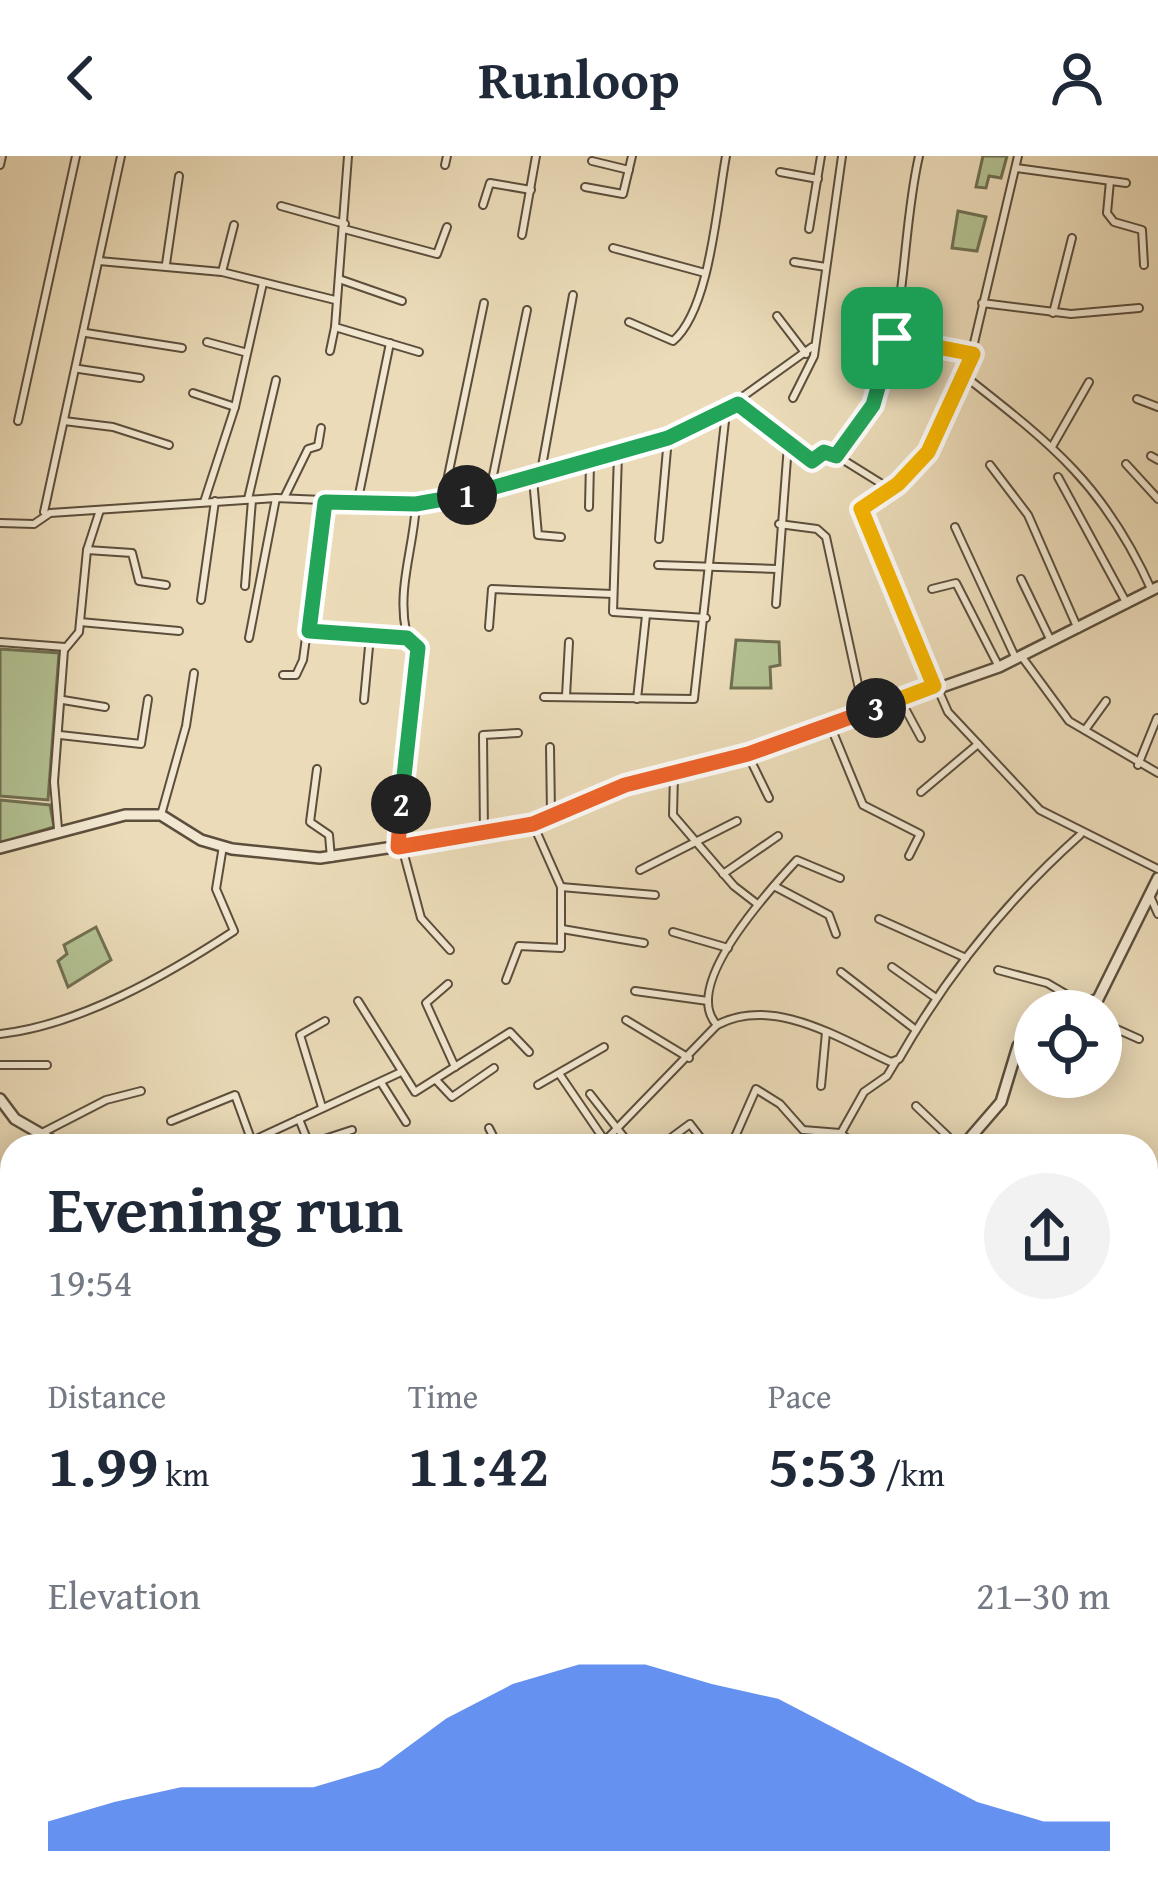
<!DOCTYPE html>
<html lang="en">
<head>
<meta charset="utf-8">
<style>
  body { margin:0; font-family:"Gentium Book Plus",serif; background:#f2f2f3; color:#1f2937; height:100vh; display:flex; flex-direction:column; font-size:45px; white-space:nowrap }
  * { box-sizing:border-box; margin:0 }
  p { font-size:39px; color:#747a83 }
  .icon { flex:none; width:66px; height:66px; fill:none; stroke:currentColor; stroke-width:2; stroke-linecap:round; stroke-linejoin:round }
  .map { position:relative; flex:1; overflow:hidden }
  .drawer { position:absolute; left:0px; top:978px; width:1158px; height:768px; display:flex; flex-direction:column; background:#fff; border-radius:36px 36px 0 0; box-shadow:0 6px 30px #0003 }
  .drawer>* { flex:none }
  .controls { position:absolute; left:1014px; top:834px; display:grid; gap:24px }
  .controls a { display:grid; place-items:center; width:108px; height:108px; border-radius:50%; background:#fff; box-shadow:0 6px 30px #0003; font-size:60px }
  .pin { position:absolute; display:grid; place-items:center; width:102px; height:102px; color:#fff; margin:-51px; border-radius:24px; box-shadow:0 6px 18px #0006 }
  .km { position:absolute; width:60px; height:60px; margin:-30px; border-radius:50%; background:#222; color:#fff; font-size:33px; line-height:60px; text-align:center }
  .round { display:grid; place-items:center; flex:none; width:126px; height:126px; border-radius:63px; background:#f2f2f3 }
  .headline { display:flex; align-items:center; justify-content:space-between; height:204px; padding:0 48px }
  h1 { font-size:66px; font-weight:600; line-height:90px }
  .figures { display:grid; grid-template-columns:repeat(3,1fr); gap:18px; height:204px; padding:12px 48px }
  .figures div { display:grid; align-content:center }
  .figures b { font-size:60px; font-weight:600 }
  .figures small { font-size:33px; font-weight:400 }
  .figures p { font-size:33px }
  .chart { height:336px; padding:24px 48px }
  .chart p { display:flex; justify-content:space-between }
  .chart svg { width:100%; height:216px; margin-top:12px; fill:#2563eb; opacity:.7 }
  header { display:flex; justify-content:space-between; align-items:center; height:156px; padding:0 48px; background:#fff; font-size:54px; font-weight:600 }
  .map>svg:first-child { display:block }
  .green { fill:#b3c192; stroke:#707052; stroke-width:3 }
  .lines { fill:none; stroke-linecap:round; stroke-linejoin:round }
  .minor-casing { stroke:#5c4e3c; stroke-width:10 }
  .tertiary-casing { stroke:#5c4e3c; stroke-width:14 }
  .minor { stroke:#f2e8d1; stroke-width:6 }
  .tertiary { stroke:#f2e8d1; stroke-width:9 }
  .split-1-casing { stroke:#fff; stroke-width:24 }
  .split-2-casing { stroke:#fff; stroke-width:24 }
  .split-3-casing { stroke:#fff; stroke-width:24 }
  .split-4-casing { stroke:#fff; stroke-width:24 }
  .split-1 { stroke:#22a559; stroke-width:15 }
  .split-2 { stroke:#22a559; stroke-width:15 }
  .split-3 { stroke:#f0652b; stroke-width:15 }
  .split-4 { stroke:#f5b400; stroke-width:15 }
</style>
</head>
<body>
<header><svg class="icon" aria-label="back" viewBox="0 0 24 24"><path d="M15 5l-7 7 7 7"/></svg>Runloop<svg class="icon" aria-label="person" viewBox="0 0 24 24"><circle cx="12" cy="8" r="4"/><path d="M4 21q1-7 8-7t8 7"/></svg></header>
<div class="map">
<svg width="1158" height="1746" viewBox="0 0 1158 1746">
  <rect width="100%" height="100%" fill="#ebdbb8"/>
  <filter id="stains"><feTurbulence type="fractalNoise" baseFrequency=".00167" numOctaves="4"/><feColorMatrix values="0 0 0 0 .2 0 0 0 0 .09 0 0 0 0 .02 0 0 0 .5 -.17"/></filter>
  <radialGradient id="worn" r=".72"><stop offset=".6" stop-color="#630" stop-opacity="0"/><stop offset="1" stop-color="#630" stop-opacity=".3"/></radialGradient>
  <g class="green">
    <path d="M983 0H1007L1001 22 989 20 986 32 976 31Z"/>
    <path d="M958 55 986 61 977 95 952 92Z"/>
    <path d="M736 484 779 486 780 509 770 511 771 532H731Z"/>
    <path d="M0 493 59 497 48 644 0 640Z"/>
    <path d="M0 644 50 649 54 671 0 687Z"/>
    <path d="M96 771 111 804 68 831 58 805 67 798 64 789Z"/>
  </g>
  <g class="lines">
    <g class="minor-casing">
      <g id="minor">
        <path d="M348 0 335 171 419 196"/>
        <path d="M1018 0 966 221 928 296 861 358 948 556 1040 654 1158 713"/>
        <path d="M592 5 629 14"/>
        <path d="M0 9 2 0"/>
        <path d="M445 9 447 0"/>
        <path d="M1016 12 1126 27"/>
        <path d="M780 16 818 23"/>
        <path d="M1110 25 1107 57 1114 66 1142 74 1144 109"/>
        <path d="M585 31 623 38 632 0"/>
        <path d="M483 49 490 27 531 34"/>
        <path d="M281 50 345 68"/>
        <path d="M344 73 437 98 447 71"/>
        <path d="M809 73 821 0"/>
        <path d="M522 79 536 0"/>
        <path d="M613 92 705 117"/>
        <path d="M99 105 222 116 335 144"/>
        <path d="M794 106 826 111"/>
        <path d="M166 108 179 20"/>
        <path d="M222 116 234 69"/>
        <path d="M339 123 402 145"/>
        <path d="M982 147 1071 158 1139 152"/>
        <path d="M1053 157 1072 82"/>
        <path d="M777 160 806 198"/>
        <path d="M629 166 673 185C710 154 717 48 726 0"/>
        <path d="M86 177 182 192"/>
        <path d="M894 183 973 198"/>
        <path d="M207 186 244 196"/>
        <path d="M330 195 335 171"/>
        <path d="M79 213 140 222"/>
        <path d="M966 221C1054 290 1105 330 1152 435"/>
        <path d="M193 237 235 251"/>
        <path d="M793 242 814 200 842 0"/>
        <path d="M1137 243 1158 251"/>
        <path d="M739 248 814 306 824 296 836 300C913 222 896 99 919 0"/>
        <path d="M18 265 76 0"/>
        <path d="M64 265 113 271 169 289"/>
        <path d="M1053 289 1089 226"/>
        <path d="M618 298 613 456 706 462"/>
        <path d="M837 300 890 333"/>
        <path d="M1151 300 1158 304"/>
        <path d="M1126 308 1158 343"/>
        <path d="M990 309 1028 359 1078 473"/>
        <path d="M540 321 573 139"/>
        <path d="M1058 321 1127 448"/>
        <path d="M533 323 538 379 561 381"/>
        <path d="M490 334 527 154"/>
        <path d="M284 342 308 293 318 290 321 272"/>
        <path d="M248 343 276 224"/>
        <path d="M443 344 484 147"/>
        <path d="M204 346 235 251 263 127"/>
        <path d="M357 348 390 187"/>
        <path d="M589 351 590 307"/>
        <path d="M44 356 121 0"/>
        <path d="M0 367 34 368 50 357 276 342 416 348 490 334 668 282 713 262 812 191"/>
        <path d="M779 368 817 373 826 381 864 556"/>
        <path d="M955 371 1016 503"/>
        <path d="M659 383 668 282"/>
        <path d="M87 394 132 397 139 425 166 429"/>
        <path d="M658 409 777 413"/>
        <path d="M1021 423 1051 485"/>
        <path d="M245 430 252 344"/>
        <path d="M932 433 956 427 999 511"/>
        <path d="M201 444 215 345"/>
        <path d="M776 448 788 289"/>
        <path d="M80 466 179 475"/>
        <path d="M489 471 492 433 613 438"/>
        <path d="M309 475 407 481"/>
        <path d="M249 482 276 342"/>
        <path d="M0 486 65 491"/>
        <path d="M1022 501 1069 565 1158 617"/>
        <path d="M283 519H296L303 504 324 347"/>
        <path d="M566 540 569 486"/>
        <path d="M544 541 694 543 726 256"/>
        <path d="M637 543 646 459"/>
        <path d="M900 543 921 582"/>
        <path d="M63 544 105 551"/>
        <path d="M364 544 370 480"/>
        <path d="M830 569 863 649 920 678 909 700"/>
        <path d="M1085 574 1106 545"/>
        <path d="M60 579 141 588 148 543"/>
        <path d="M550 591 551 657"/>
        <path d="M748 599 769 642"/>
        <path d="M1138 609 1157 562"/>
        <path d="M317 613 310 666 329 679 331 702"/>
        <path d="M674 618 673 659 734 730 756 747"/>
        <path d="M921 636 978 588"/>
        <path d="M161 659 186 570 194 517"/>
        <path d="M58 673 54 626 64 494 79 476 87 394 100 354"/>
        <path d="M484 678 483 579 518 577"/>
        <path d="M398 691 419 500C416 489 408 486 406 475 397 432 414 390 416 348"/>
        <path d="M402 691 421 762 450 794"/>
        <path d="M640 714 737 665"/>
        <path d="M723 718 778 680"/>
        <path d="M774 730 829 759 836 778"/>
        <path d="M561 731 655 739"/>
        <path d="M1150 740 1158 758"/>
        <path d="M879 763 966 802"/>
        <path d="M562 773 644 787"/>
        <path d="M673 776 728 792"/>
        <path d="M892 811 936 842"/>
        <path d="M998 814 1047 827 1083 848"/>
        <path d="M841 816 916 874"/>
        <path d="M506 824 519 790 561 792V731L533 668"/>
        <path d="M448 828 426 847 455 911"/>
        <path d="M635 835 708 845"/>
        <path d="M358 845 415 936 510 876 529 896"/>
        <path d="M626 864 689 902"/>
        <path d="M1101 866 1139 883"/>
        <path d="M717 869C680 830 771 732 797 704L840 722"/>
        <path d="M0 878C80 869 167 819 234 775L216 733 223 690"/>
        <path d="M0 909H47"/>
        <path d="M560 919 605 985"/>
        <path d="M436 924 452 941 494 912"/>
        <path d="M382 928 406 966"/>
        <path d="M538 929 604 891"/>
        <path d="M821 930 826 876"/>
        <path d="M590 938 631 990"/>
        <path d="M916 950 958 990"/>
        <path d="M322 951 300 879 325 865"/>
        <path d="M299 963 309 988"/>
        <path d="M171 965 235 939 251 983"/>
        <path d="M489 972 498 990"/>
        <path d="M841 977 864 936 887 920 896 905"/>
        <path d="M40 978 106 944 141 935"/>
        <path d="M32 990 41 980"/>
        <path d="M241 990 399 917"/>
        <path d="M303 990 352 974"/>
        <path d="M600 990 717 869C773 839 840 883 891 906L899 903C947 819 1007 744 1080 679"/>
        <path d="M660 990 690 968 707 990"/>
        <path d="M731 990 756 933 780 948 803 974 840 977 857 990"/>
        <path d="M0 1093 12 1100"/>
        <path d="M1146 1193 1158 1202"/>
        <path d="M0 1221 12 1216"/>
        <path d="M1146 1293 1158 1303"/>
        <path d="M0 1353 12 1351"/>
        <path d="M1146 1373 1158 1384"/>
        <path d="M0 1386 12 1384"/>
        <path d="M0 1406 12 1404"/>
        <path d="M1146 1427 1158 1438"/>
        <path d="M1146 1461 1158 1472"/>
        <path d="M0 1500 12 1498"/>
        <path d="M1146 1511 1148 1512"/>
        <path d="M0 1544 5 1567"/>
        <path d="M1146 1551 1158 1556"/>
        <path d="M0 1619 12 1613"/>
        <path d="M1156 1619 1158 1620"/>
        <path d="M0 1673 12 1680"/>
        <path d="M1146 1704 1158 1692"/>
        <path d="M1146 1713 1158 1718"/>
        <path d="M0 1732 12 1731"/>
        <path d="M176 1734 187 1746"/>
        <path d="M266 1734 278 1746"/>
        <path d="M342 1734 352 1746"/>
        <path d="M572 1734H594"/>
        <path d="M939 1734 948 1746"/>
        <path d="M1046 1734 1068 1746"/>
        <path d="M69 1746 71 1734"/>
        <path d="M251 1746 264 1734"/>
        <path d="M313 1746 327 1734"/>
        <path d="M376 1746 390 1734"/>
        <path d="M429 1746 440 1734"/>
        <path d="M532 1746 539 1734"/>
        <path d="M824 1746 828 1734"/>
        <path d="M932 1746 946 1734"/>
        <path d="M991 1746 1004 1734"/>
        <path d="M1113 1746 1120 1734"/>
      </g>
    </g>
    <g class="tertiary-casing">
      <g id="tertiary">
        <path d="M0 692 125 659H161L201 684 232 693 320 702 514 673 625 629 748 599 999 511 1158 431"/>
        <path d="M1067 855 1098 843 1158 722"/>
        <path d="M0 943 15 963 62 990"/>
        <path d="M963 990 1001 946 1018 890 1035 872"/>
        <path d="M1146 1278 1158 1266"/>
        <path d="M792 1734 802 1746"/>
        <path d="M665 1746 669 1734"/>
      </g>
    </g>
    <use href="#minor" class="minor"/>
    <use href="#tertiary" class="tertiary"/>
  </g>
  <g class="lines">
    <g class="split-1-casing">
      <path id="split-1" d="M467 339 668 282 738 248 812 305 824 296 836 300 873 249 892 182"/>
    </g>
    <g class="split-2-casing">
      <path id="split-2" d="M401 648 418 492 407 482 309 475 325 346 416 348 467 339"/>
    </g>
    <g class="split-3-casing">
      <path id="split-3" d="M401 648 398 691 533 668 625 629 748 598 876 552"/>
    </g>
    <g class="split-4-casing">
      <path id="split-4" d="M876 552 934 530 861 353 898 328 928 296 973 198 892 182"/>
    </g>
    <use href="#split-1" class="split-1"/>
    <use href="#split-2" class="split-2"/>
    <use href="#split-3" class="split-3"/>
    <use href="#split-4" class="split-4"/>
  </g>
  <rect width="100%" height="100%" filter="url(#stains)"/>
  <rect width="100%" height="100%" fill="url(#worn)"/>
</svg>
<div class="controls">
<a><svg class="icon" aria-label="locate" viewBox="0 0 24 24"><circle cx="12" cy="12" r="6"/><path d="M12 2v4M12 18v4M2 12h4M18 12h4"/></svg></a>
</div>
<div class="pin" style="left:892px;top:182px;background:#1e9e55"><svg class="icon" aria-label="arrive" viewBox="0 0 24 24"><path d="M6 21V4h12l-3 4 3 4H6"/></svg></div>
<b class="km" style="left:467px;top:339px">1</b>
<b class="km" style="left:401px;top:648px">2</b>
<b class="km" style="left:876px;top:552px">3</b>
<section class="drawer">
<div class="headline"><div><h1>Evening run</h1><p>19:54</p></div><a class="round"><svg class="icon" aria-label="share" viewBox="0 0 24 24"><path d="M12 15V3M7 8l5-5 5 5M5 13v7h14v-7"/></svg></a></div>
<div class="figures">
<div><p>Distance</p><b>1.99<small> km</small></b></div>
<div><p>Time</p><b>11:42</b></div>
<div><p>Pace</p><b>5:53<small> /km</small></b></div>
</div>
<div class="chart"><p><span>Elevation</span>21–30 m</p>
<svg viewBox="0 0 160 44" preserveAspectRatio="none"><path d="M0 44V38L10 34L20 31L30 31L40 31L50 27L60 17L70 10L80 6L90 6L100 10L110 13L120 20L130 27L140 34L150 38L160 38V44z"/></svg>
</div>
</section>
</div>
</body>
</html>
